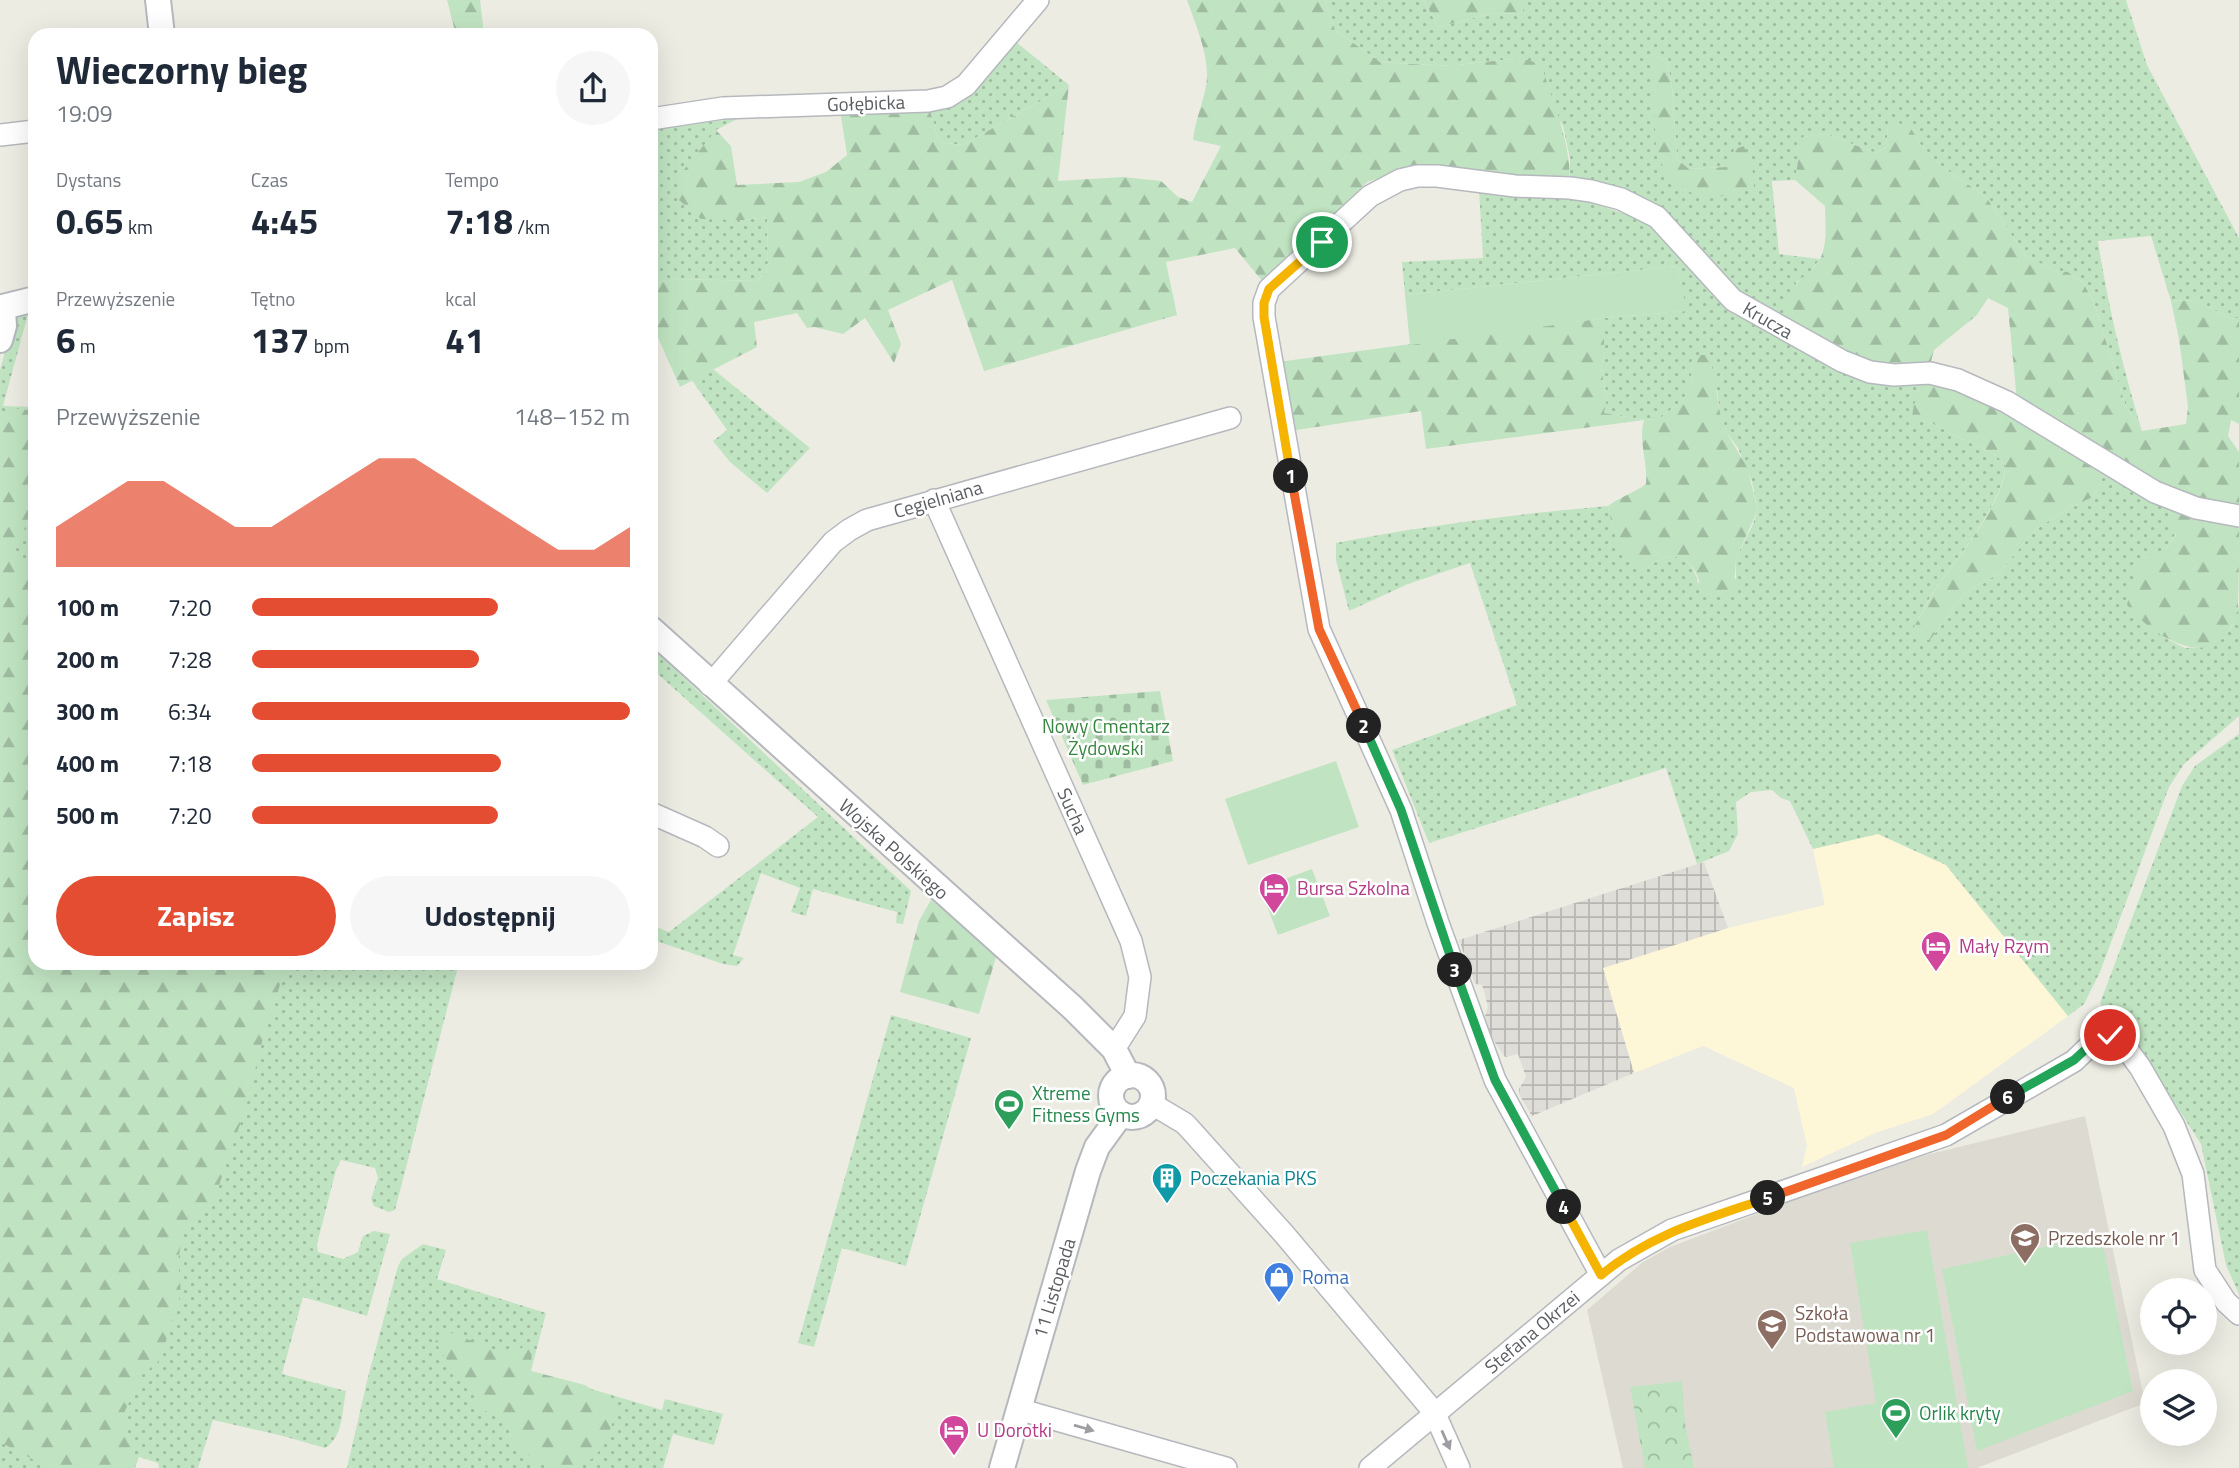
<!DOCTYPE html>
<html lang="pl">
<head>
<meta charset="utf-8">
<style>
  body { margin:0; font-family:"Titillium Web",sans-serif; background:#f6f6f7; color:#1f2937; height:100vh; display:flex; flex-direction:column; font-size:26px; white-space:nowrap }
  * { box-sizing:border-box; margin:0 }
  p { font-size:23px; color:#747a83 }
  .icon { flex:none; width:38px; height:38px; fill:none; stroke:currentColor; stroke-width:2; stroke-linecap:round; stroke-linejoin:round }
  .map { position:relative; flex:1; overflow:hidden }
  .sheet { position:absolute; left:28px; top:28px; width:630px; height:942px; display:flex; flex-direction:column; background:#fff; border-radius:21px; box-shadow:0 7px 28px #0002 }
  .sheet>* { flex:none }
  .fabs { position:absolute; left:2140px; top:1278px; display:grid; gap:14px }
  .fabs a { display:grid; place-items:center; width:77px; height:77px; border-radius:50%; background:#fff; box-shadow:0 7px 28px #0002; font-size:35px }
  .pin { position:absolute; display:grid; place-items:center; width:60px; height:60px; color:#fff; margin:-30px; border:4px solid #fff; border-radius:50%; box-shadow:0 2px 7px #0007 }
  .km { position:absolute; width:35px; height:35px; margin:-18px; border-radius:50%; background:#222; color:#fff; font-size:19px; line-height:35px; text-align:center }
  .round { display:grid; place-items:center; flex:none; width:74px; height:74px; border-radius:37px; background:#f6f6f7 }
  .overview { display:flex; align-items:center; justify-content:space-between; height:119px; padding:0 28px }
  h1 { font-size:38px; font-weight:700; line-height:52px }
  .figures { display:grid; grid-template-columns:repeat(3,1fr); gap:10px; height:119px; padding:7px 28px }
  .figures div { display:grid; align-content:center }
  .figures b { font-size:35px; font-weight:700 }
  .figures small { font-size:19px; font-weight:400 }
  .figures p { font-size:19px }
  .chart { height:196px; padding:14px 28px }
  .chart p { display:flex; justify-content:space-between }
  .chart svg { width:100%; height:126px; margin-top:7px; fill:#e44d32; opacity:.7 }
  .cta { display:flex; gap:14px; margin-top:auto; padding:14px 28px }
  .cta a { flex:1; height:80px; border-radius:42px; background:#e44d32; color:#fff; font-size:28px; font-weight:700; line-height:80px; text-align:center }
  .cta a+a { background:#f6f6f7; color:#1f2937 }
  ul { padding:0 28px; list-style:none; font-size:23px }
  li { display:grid; grid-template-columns:112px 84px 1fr; align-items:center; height:52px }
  li i { height:18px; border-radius:9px; background:#e44d32 }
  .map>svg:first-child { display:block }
  .commercial { fill:#fdf7d8 }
  .industrial { fill:url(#industrial-grid) }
  .education { fill:#dddbd1 }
  .grass { fill:url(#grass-dots); fill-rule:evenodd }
  .forest { fill:url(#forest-firs) }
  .cemetery { fill:url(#cemetery-stones) }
  .park { fill:url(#park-crowns) }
  .garden { fill:#c0e4c2 }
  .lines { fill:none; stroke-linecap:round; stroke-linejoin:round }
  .minor-casing { stroke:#b5b8bd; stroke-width:24 }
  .tertiary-casing { stroke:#b5b8bd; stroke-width:28 }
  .minor { stroke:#fff; stroke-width:21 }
  .tertiary { stroke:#fff; stroke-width:24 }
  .oneway { fill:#9d9ea1 }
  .split-1-casing { stroke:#fff; stroke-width:14 }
  .split-2-casing { stroke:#fff; stroke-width:14 }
  .split-3-casing { stroke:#fff; stroke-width:14 }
  .split-4-casing { stroke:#fff; stroke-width:14 }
  .split-5-casing { stroke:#fff; stroke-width:14 }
  .split-6-casing { stroke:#fff; stroke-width:14 }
  .split-7-casing { stroke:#fff; stroke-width:14 }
  .split-1 { stroke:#f5b400; stroke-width:9 }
  .split-2 { stroke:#f0652b; stroke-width:9 }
  .split-3 { stroke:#22a559; stroke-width:9 }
  .split-4 { stroke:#22a559; stroke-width:9 }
  .split-5 { stroke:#f5b400; stroke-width:9 }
  .split-6 { stroke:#f0652b; stroke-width:9 }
  .split-7 { stroke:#22a559; stroke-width:9 }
  .labels { text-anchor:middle; stroke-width:5; stroke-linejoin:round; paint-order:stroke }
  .street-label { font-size:19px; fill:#5b5e63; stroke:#fff }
  .park-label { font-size:19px; fill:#388541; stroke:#fff }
  .hotel-label { font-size:19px; fill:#b23c85; stroke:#fff; text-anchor:start }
  .leisure-label { font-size:19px; fill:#27864d; stroke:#fff; text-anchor:start }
  .culture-label { font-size:19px; fill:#0d838f; stroke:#fff; text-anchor:start }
  .education-label { font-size:19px; fill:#785e54; stroke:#fff; text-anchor:start }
  .shop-label { font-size:19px; fill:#366cbe; stroke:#fff; text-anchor:start }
</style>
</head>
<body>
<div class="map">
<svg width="2239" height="1468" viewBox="0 0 2239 1468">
  <defs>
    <pattern id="industrial-grid" width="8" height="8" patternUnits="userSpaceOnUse" patternTransform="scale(1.75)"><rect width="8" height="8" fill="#dfddd7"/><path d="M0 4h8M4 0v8" fill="none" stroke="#b8b6b2"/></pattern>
    <pattern id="grass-dots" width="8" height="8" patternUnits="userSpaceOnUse" patternTransform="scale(1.75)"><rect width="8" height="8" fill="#c0e4c2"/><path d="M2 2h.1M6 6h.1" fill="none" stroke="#9fbca1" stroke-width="1.8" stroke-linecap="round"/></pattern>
    <pattern id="forest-firs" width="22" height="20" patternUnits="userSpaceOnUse" patternTransform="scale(1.75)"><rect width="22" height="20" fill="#c0e4c2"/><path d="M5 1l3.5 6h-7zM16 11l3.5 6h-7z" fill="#9fbca1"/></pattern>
    <pattern id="cemetery-stones" width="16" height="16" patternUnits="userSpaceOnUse" patternTransform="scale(1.75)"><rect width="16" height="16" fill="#c0e4c2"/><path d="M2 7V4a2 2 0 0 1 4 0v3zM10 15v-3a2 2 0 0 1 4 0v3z" fill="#9fbca1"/></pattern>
    <pattern id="park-crowns" width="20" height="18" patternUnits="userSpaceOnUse" patternTransform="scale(1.75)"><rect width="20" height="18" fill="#c0e4c2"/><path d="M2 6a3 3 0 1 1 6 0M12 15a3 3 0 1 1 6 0" fill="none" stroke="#9fbca1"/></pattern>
  </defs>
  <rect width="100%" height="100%" fill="#edece3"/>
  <path class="commercial" d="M1878 834 1946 865 2068 1016 1933 1114 1875 1133 1802 1167 1807 1146 1794 1088 1703 1046 1634 1073 1603 968 1728 928 1825 905 1813 849Z"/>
  <path class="industrial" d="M1704 862 1728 928 1603 968 1634 1073 1532 1116 1520 1096 1519 1089 1526 1077 1518 1054 1505 1057 1492 1038 1485 1016 1488 1007 1485 995 1482 985 1475 984 1459 940Z"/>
  <path class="education" d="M2085 1116 2145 1403 1977 1468H1623L1587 1310 1643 1262 1670 1247 1833 1185 1914 1158Z"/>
  <g class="grass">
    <path d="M1325 0H1424L1438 27 1494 13 1523 14 1521 0H2126L2147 65 2239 238V318L2230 319 2196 300 2171 301 2151 236 2098 241C2108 306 2123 368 2142 431L2126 407 2094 302 2083 283 2068 272 2053 270 2025 255 1986 197 1940 165 1921 145 1909 125 1888 126 1886 147 1876 153 1826 134 1803 137 1795 180 1772 181 1779 254 1820 259 1806 277 1796 282 1794 328 1739 298 1667 216 1570 181V159L1563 126 1521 58 1448 66 1380 62 1335 30ZM1654 56 1667 60 1672 87 1677 159 1689 169 1727 167 1735 149 1740 193 1665 173Z"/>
    <path d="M1016 42 1069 85 963 145 939 142 930 110Z"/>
    <path d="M739 118 716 130 743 220 767 217 768 271 757 281 681 279 651 284V130Z"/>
    <path d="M1479 189 1566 194 1637 218 1668 239 1735 307 1930 377 1913 417 1937 425 1953 435 1983 448 1997 456 2005 465C2006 498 1959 556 1939 584 1928 599 1918 619 1910 637L1930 640 1965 593 1998 574 2036 529 2071 507 2093 497 2106 470 2166 504 2176 533 2166 549 2165 638 2185 648 2205 647 2231 628 2239 605V716L2184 764 2169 787 2100 972 2084 1004 2068 1016 1946 865 1878 834 1813 849 1790 801 1781 798 1772 790 1751 792 1736 802 1738 834 1729 851 1697 864 1666 768 1429 843 1392 750 1517 705 1470 563 1408 584 1349 611 1336 560V543C1426 525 1517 514 1608 506 1614 541 1622 545 1647 568 1670 550 1691 553 1698 583L1736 579V558L1753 524 1758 510 1752 482 1738 448 1727 433 1720 413 1717 391 1691 363 1692 383 1683 400 1659 419 1645 420 1604 413 1607 397 1601 368 1604 355V318L1686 311 1677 266 1405 295 1402 262 1483 258Z"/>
    <path d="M28 314 3 406 35 407V962L459 963 395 1210 389 1212 374 1206 371 1199 378 1178 375 1168 341 1160 336 1170 317 1244 318 1252 343 1259 358 1252 363 1236 374 1231 390 1234 367 1316 303 1297 282 1374 346 1391C342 1411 343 1438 325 1448L283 1436 213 1420 198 1468H159L158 1463 139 1457 135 1468H0V370L15 317Z"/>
    <path d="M713 369 810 448 767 493 730 462 713 441 727 430 691 379Z"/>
    <path d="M652 648 911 891 903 924 896 923 897 912 813 889 806 916 791 912 800 888 761 873 733 955 744 958 737 966 723 964 651 939V925L669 932 818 817 651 668Z"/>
    <path d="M2239 734V1294L2226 1265 2201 1144 2135 1042 2114 1023 2100 1003 2182 786 2195 766Z"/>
    <path d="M891 1015 971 1038 906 1266 842 1248 814 1347 798 1343Z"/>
    <path d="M423 1244 446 1250 437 1279 546 1313 531 1371 662 1410 665 1399 723 1414 714 1445 673 1434 663 1468H347L368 1377 398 1266 402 1259Z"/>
  </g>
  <g class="forest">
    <path d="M447 0H480L484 35H456Z"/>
    <path d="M1187 0H1325L1335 30 1380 62 1448 66 1521 58 1541 64C1553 103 1570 139 1570 181L1389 175 1367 182 1263 282 1235 248 1166 262 1177 315 984 371 952 280 888 310 901 344 894 363 865 318 843 334 814 327 807 328 797 313 754 322 757 347 680 387 656 333 651 334V284L681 279 757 281 768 271 767 217 743 220 701 219 679 200V176L716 130 731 146 737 185 799 182 826 172 847 155 840 110H930L939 142 963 145 1069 85 1058 181 1122 177 1161 181 1178 197 1192 202 1221 146 1193 140C1195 118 1207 95 1207 75 1207 50 1195 23 1187 0Z"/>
    <path d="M1424 0H1521L1524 14 1494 13 1438 27Z"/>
    <path d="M1654 56 1667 60 1672 87 1677 159 1689 169 1726 167 1735 149 1744 146 1752 163 1754 188 1740 193 1701 200 1665 173 1656 147 1652 66Z"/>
    <path d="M1896 123 1909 125 1921 145 1940 165 1986 197 2025 255 2053 270 2068 272 2083 283 2094 302 2126 407 2142 431 2186 424 2188 407 2179 339 2171 301 2196 300 2230 319 2239 318V424L2231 420 2228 436 2239 452V510L2184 498 2017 401 2008 308 1988 298 1977 315 1934 350 1929 369 1869 368 1794 328 1785 311C1786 304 1787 296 1791 290 1799 277 1814 272 1821 257 1828 240 1825 223 1825 206L1795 180 1802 137 1826 134 1876 153 1886 147 1888 126Z"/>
    <path d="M1604 318V355L1601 368 1607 398 1604 413 1645 420 1659 419 1683 400 1692 383 1691 363 1694 355H1705L1712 366 1720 413 1727 433 1747 467 1758 510 1736 558 1734 590 1720 595H1704C1700 587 1698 574 1693 568 1679 550 1662 556 1647 568 1620 556 1613 534 1608 506 1620 497 1634 493 1646 484 1648 462 1638 441 1644 420L1426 449 1421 411 1290 431 1278 362Z"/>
    <path d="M1930 377 1971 388 2106 470 2093 497 2071 507 2036 529 1998 574 1965 593 1930 640H1917L1909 636C1919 619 1928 600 1939 584 1959 556 2007 498 2005 465L1997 456 1983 448 1953 435 1937 425 1912 417 1914 404Z"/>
    <path d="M12 408 35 411V504L13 556 35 573V962L287 963 264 1034 246 1107 215 1197 184 1229 178 1260 181 1293 160 1360 142 1375 123 1415 134 1455 132 1468H49L0 1442V413Z"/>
    <path d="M2166 504 2239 520C2239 542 2239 587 2238 607 2222 678 2158 642 2127 605L2135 571 2141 558 2166 549 2176 534Z"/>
    <path d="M931 900 997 954 979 1014 900 992 919 921Z"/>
    <path d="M444 1330 502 1353 532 1345 531 1371 585 1385 617 1408 610 1430 596 1456 577 1468H557L538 1464 512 1440 507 1421 477 1407 471 1386 453 1369 435 1342Z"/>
  </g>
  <path class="cemetery" d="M1160 691 1173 761 1083 785 1046 700Z"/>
  <path class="park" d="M1682 1381 1685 1423 1694 1468H1645L1630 1387Z"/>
  <g class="garden">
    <path d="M1677 266 1687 311 1604 318 1410 345 1405 295Z"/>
    <path d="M1336 761 1359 827 1248 865 1225 799Z"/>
    <path d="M1312 869 1330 916 1278 935 1260 888Z"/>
    <path d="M1927 1230 1968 1468H1834L1825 1412 1876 1403 1850 1243Z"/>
    <path d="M2101 1235 2133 1391 1977 1451 1942 1269Z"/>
  </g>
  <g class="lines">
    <g class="minor-casing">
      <g id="minor">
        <path d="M651 119 723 108 928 101 947 97 966 85 1038 0"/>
        <path d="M0 135 35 131"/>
        <path d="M934 500 1131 941 1140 977 1135 1016 1114 1049"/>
        <path d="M710 685 833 542 849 530 867 520 1230 418"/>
        <path d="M651 813 705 837 718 846"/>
        <path d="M1152 1104 1184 1123 1189 1128 1284 1234 1434 1412 1459 1468"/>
        <path d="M1601 1275 1495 1080 1438 923 1401 810 1319 629 1264 317V303L1269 289 1370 196 1400 180 1417 176H1437L1515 186 1570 188 1591 191 1621 199 1657 217 1733 300 1842 361 1870 372 1894 375 1930 373 1958 380 2007 402 2155 492 2196 508 2239 516"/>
        <path d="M1018 1409 1226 1468"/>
        <path d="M1370 1468 1601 1275 1619 1260 1672 1230 1946 1135 2074 1061 2099 1037 2110 1035 2120 1040 2140 1067 2174 1126 2193 1174 2205 1270 2226 1302 2239 1314"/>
      </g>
    </g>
    <g class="tertiary-casing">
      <g id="tertiary">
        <path d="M158 0 162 35"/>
        <path d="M0 340 4 326 3 307 35 299"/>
        <path d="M651 629 1073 1008 1114 1049 1128 1076"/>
        <circle cx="1132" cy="1096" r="21"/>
        <path d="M1002 1468 1088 1171 1097 1147 1121 1114"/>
      </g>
    </g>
    <use href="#minor" class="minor"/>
    <use href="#tertiary" class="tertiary"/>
  </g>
  <defs><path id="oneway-solid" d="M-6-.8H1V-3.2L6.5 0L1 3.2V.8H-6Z" transform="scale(1.75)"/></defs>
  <g class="oneway">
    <use href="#oneway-solid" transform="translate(1084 1428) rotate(16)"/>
    <use href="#oneway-solid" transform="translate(1446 1440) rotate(66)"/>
  </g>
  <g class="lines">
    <g class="split-1-casing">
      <path id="split-1" d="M1291 476 1264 317V303L1269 289 1322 242"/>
    </g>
    <g class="split-2-casing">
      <path id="split-2" d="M1291 476 1319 629 1364 726"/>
    </g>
    <g class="split-3-casing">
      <path id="split-3" d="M1364 726 1401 810 1455 970"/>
    </g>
    <g class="split-4-casing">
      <path id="split-4" d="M1455 970 1495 1080 1564 1207"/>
    </g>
    <g class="split-5-casing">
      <path id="split-5" d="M1564 1207 1601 1275C1652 1233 1707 1219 1768 1198"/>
    </g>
    <g class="split-6-casing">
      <path id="split-6" d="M1768 1198 1946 1135 2008 1097"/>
    </g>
    <g class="split-7-casing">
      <path id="split-7" d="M2008 1097 2074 1060 2099 1037 2110 1035"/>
    </g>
    <use href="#split-1" class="split-1"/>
    <use href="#split-2" class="split-2"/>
    <use href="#split-3" class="split-3"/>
    <use href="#split-4" class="split-4"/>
    <use href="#split-5" class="split-5"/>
    <use href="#split-6" class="split-6"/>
    <use href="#split-7" class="split-7"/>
  </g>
  <defs>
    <g id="hotel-pin" transform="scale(1.575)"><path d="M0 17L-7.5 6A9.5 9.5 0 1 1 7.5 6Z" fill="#d1479c" stroke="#fff"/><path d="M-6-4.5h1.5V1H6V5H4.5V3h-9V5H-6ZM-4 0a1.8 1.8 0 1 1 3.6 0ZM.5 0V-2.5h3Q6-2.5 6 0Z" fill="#fff"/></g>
    <g id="stadium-pin" transform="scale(1.575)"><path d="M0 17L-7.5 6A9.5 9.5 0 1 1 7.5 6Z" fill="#2e9e5b" stroke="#fff"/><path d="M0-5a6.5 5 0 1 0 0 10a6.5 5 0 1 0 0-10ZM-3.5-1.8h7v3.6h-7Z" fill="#fff"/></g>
    <g id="building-pin" transform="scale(1.575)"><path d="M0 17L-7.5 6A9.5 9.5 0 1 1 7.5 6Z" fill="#0f9aa8" stroke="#fff"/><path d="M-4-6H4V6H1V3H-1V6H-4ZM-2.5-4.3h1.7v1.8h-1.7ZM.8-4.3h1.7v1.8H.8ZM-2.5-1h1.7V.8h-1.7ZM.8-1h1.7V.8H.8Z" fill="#fff"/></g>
    <g id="school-pin" transform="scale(1.575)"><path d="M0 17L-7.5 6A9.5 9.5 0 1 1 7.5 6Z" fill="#8d6e63" stroke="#fff"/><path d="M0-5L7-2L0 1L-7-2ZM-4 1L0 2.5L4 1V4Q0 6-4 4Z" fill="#fff"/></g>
    <g id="shop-pin" transform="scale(1.575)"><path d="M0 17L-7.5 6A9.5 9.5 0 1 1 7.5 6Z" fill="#3f7fe0" stroke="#fff"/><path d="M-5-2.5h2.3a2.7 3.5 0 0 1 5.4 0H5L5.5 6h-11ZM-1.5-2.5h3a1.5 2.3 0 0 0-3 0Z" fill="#fff"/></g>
  </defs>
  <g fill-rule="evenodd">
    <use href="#hotel-pin" x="1274" y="888"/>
    <use href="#hotel-pin" x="1936" y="946"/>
    <use href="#stadium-pin" x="1009" y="1104"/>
    <use href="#building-pin" x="1167" y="1178"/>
    <use href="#school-pin" x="2025" y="1238"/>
    <use href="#shop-pin" x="1279" y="1277"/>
    <use href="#school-pin" x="1772" y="1324"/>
    <use href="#stadium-pin" x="1896" y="1413"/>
    <use href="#hotel-pin" x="954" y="1430"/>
  </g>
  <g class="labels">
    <g class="street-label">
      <text transform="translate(866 103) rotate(-2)" y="7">Gołębicka</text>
      <text transform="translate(1768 320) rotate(30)" y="7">Krucza</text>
      <text transform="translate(938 499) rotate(-16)" y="7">Cegielniana</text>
      <text transform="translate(1073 811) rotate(66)" y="7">Sucha</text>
      <text transform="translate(894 849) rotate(42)" y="7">Wojska Polskiego</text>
      <text transform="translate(1054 1288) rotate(-73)" y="7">11 Listopada</text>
      <text transform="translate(1532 1332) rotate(-40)" y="7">Stefana Okrzei</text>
    </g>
    <g class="park-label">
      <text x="1106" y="733">Nowy Cmentarz<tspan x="1106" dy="22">Żydowski</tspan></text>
    </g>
    <g class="hotel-label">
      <text x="1297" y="895">Bursa Szkolna</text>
      <text x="1959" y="953">Mały Rzym</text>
      <text x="977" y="1437">U Dorotki</text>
    </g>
    <g class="leisure-label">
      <text x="1032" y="1100">Xtreme<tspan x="1032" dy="22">Fitness Gyms</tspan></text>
      <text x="1919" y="1420">Orlik kryty</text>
    </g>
    <g class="culture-label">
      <text x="1190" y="1185">Poczekania PKS</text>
    </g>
    <g class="education-label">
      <text x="2048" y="1245">Przedszkole nr 1</text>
      <text x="1795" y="1320">Szkoła<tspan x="1795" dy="22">Podstawowa nr 1</tspan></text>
    </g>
    <g class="shop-label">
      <text x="1302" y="1284">Roma</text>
    </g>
  </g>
</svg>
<div class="fabs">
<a><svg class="icon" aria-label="locate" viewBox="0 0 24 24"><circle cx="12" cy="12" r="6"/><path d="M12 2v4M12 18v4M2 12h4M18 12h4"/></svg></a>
<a><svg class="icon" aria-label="layers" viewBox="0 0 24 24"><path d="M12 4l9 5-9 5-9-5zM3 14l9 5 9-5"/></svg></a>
</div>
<div class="pin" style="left:1322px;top:242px;background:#1e9e55"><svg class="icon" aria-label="arrive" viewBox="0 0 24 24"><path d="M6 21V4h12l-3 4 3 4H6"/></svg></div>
<div class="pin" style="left:2110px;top:1035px;background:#d93025"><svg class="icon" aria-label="check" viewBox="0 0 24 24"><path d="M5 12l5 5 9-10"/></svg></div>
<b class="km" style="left:1291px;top:476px">1</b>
<b class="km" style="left:1364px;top:726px">2</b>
<b class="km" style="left:1455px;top:970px">3</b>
<b class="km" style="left:1564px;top:1207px">4</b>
<b class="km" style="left:1768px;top:1198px">5</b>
<b class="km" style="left:2008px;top:1097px">6</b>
<section class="sheet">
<div class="overview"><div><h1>Wieczorny bieg</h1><p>19:09</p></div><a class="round"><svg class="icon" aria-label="share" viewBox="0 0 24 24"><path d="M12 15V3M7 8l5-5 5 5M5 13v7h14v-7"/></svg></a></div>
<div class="figures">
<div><p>Dystans</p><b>0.65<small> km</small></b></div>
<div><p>Czas</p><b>4:45</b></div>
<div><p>Tempo</p><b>7:18<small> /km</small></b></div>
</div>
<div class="figures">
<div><p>Przewyższenie</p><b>6<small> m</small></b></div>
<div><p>Tętno</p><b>137<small> bpm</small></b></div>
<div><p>kcal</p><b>41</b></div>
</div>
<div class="chart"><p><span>Przewyższenie</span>148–152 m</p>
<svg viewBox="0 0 160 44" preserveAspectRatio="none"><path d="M0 44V30L10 22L20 14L30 14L40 22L50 30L60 30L70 22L80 14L90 6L100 6L110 14L120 22L130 30L140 38L150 38L160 30V44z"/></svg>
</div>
<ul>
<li><b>100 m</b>7:20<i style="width:65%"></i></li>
<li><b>200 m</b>7:28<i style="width:60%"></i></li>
<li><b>300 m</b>6:34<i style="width:100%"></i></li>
<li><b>400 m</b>7:18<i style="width:66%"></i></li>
<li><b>500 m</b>7:20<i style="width:65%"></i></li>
</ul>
<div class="cta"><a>Zapisz</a><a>Udostępnij</a></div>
</section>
</div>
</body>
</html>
